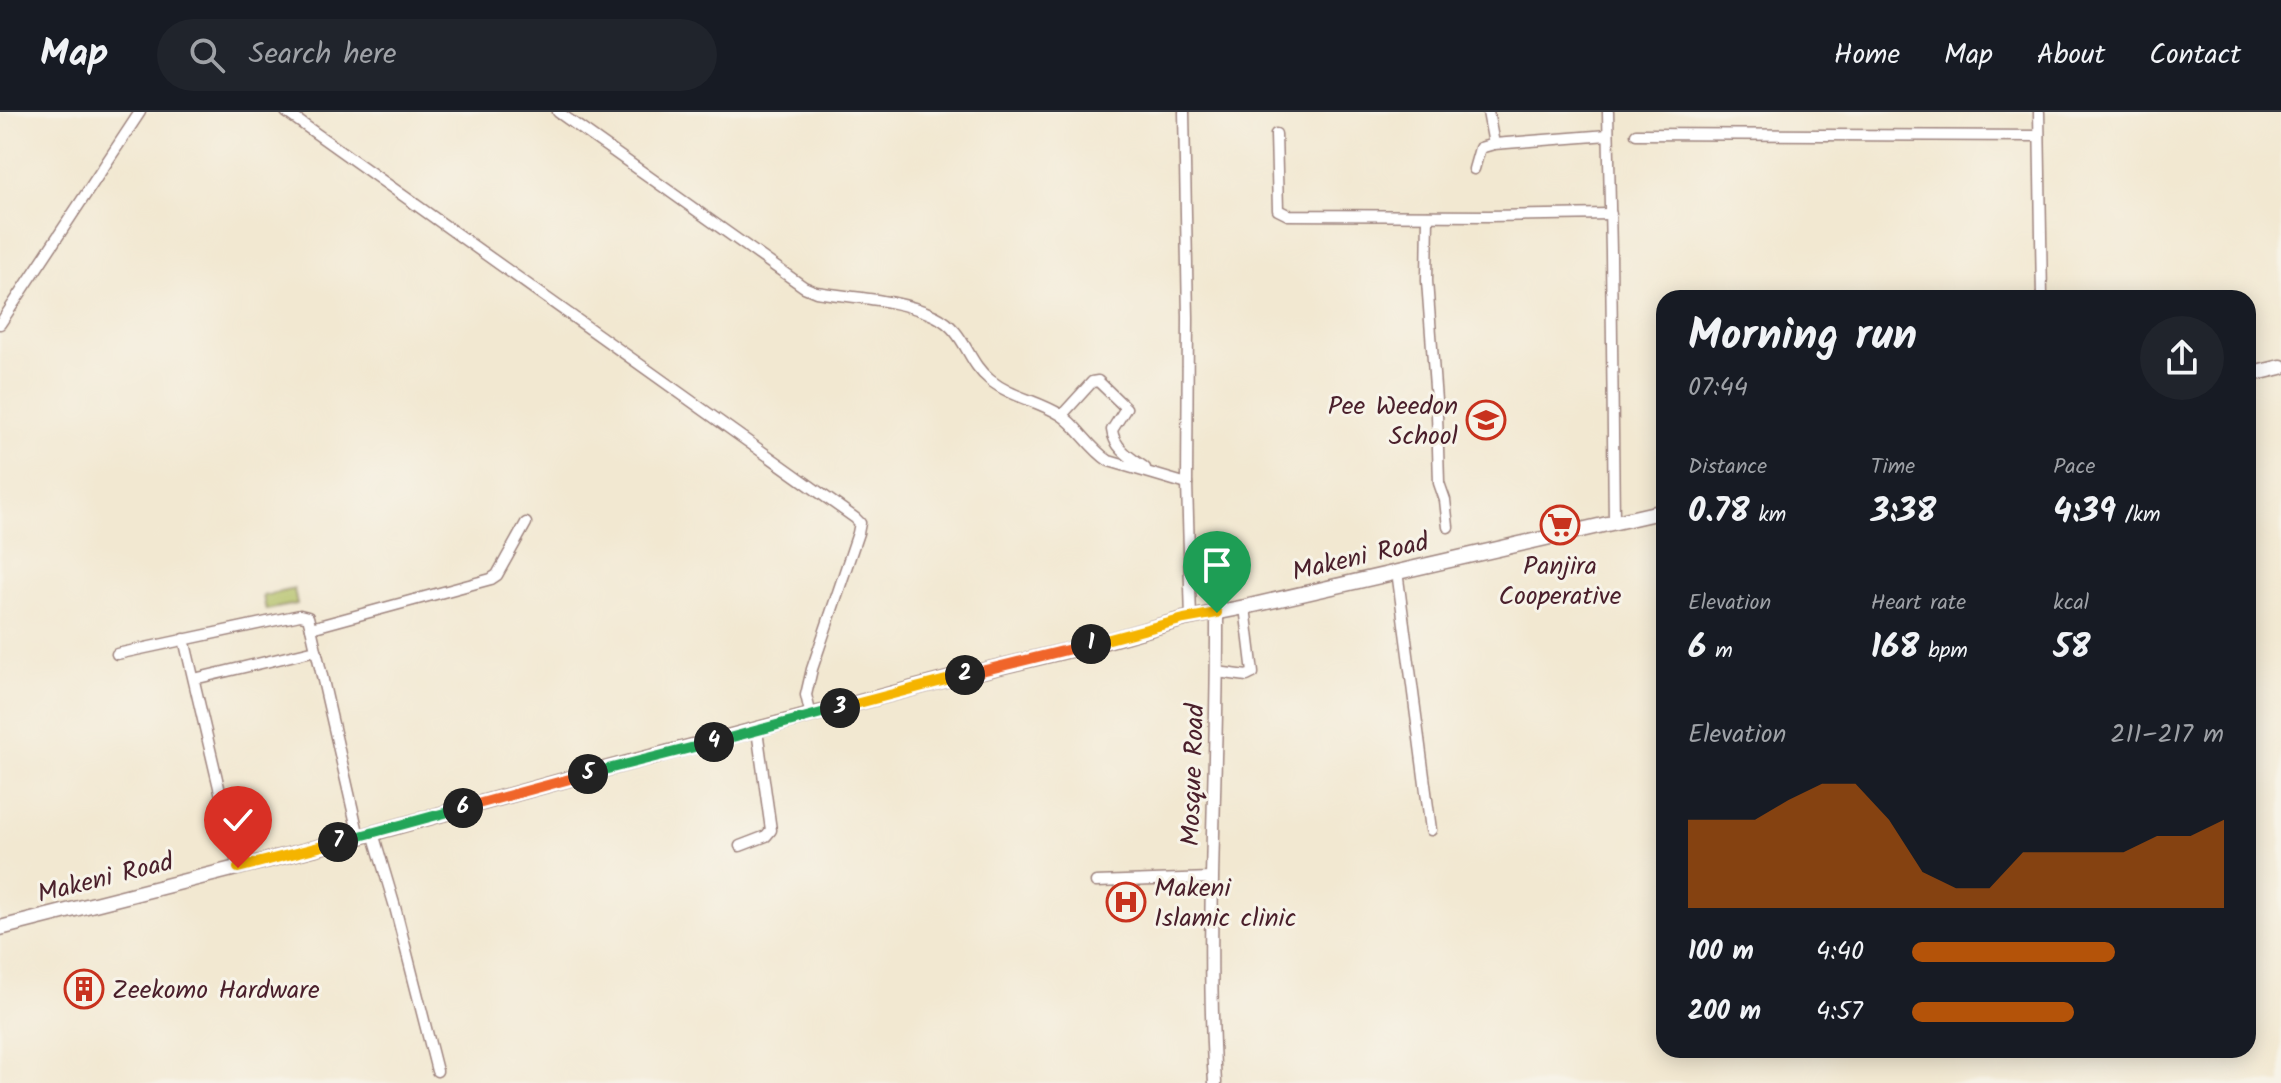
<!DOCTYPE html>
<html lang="en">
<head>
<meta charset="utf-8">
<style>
  body { margin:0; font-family:Kalam,sans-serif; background:#20242c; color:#f1f3f6; height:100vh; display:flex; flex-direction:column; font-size:30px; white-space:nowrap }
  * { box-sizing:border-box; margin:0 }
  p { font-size:26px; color:#9ea1a6 }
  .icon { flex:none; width:44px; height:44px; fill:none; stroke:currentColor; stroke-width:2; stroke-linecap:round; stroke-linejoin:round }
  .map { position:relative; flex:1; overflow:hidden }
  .details { position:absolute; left:1656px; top:178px; width:600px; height:768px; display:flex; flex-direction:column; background:#171b24; border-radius:24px; box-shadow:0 4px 20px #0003 }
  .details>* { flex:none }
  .pin { position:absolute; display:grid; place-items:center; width:68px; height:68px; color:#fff; margin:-82px -34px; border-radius:50% 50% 50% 0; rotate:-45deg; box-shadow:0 0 8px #0007 }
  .pin .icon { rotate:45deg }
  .km { position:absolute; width:40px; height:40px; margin:-20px; border-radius:50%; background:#222; color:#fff; font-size:22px; line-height:40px; text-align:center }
  .round { display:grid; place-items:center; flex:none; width:84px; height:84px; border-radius:42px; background:#20242c }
  .overview { display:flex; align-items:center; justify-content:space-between; height:136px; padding:0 32px }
  h1 { font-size:44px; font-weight:800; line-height:60px }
  .stats { display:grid; grid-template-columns:repeat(3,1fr); gap:12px; height:136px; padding:8px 32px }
  .stats div { display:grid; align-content:center }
  .stats b { font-size:34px; font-weight:800 }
  .stats small { font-size:22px; font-weight:400 }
  .stats p { font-size:22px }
  .chart { height:224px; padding:16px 32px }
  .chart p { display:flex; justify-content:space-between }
  .chart svg { width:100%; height:144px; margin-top:8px; fill:#b45309; opacity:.7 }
  ul { padding:0 32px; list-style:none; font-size:26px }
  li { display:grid; grid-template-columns:128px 96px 1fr; align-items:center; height:60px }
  li i { height:20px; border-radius:10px; background:#b45309 }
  header { display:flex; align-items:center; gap:48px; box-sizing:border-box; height:112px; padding:0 40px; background:#171b24; border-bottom:2px solid #363941 }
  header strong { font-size:38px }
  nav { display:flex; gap:44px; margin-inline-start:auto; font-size:28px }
  .search { width:560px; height:72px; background:#20242c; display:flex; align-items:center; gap:20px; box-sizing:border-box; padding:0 28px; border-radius:44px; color:#9ea1a6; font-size:30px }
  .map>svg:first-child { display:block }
  .green { fill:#afbd60; stroke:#7c6e46; stroke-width:2 }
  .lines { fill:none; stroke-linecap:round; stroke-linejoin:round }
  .minor-casing { stroke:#9e847e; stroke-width:13 }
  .tertiary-casing { stroke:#9e847e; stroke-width:15 }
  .secondary-casing { stroke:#9e847e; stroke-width:17 }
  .minor { stroke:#fff; stroke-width:10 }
  .tertiary { stroke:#fff; stroke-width:12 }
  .secondary { stroke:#fff; stroke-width:14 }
  .split-1-casing { stroke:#fff; stroke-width:16 }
  .split-2-casing { stroke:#fff; stroke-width:16 }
  .split-3-casing { stroke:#fff; stroke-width:16 }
  .split-4-casing { stroke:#fff; stroke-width:16 }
  .split-5-casing { stroke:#fff; stroke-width:16 }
  .split-6-casing { stroke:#fff; stroke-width:16 }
  .split-7-casing { stroke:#fff; stroke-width:16 }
  .split-8-casing { stroke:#fff; stroke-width:16 }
  .split-1 { stroke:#f5b400; stroke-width:10 }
  .split-2 { stroke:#f0652b; stroke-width:10 }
  .split-3 { stroke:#f5b400; stroke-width:10 }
  .split-4 { stroke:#22a559; stroke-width:10 }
  .split-5 { stroke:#22a559; stroke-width:10 }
  .split-6 { stroke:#f0652b; stroke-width:10 }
  .split-7 { stroke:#22a559; stroke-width:10 }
  .split-8 { stroke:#f5b400; stroke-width:10 }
  .labels { text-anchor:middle; stroke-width:6; stroke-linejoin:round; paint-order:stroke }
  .poi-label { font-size:26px; fill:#4a1f2b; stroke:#f7f3e8; text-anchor:start }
  .street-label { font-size:26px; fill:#4a1f2b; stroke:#f7f3e8 }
</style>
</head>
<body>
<header>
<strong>Map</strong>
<div class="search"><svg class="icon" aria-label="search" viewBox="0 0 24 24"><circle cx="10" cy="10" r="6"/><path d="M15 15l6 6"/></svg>Search here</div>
<nav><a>Home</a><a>Map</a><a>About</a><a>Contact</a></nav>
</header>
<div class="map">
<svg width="2281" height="971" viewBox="0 0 2281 971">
  <rect width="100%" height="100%" fill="#f7f3e8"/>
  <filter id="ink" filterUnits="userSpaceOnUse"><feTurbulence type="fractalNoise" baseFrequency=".0125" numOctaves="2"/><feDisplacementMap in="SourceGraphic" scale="16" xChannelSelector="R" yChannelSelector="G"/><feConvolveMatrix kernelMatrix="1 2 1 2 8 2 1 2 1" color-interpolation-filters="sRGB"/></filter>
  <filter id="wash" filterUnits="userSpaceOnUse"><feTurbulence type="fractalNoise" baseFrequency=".006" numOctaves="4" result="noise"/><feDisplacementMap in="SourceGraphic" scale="32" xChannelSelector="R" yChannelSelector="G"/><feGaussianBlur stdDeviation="1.8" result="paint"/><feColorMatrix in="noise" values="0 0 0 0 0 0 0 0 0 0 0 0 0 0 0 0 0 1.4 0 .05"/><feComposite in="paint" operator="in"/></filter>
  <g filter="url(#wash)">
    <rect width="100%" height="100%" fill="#f2e8d1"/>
    <path class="green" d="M294 477 297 492 266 498 263 484Z"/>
  </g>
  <g filter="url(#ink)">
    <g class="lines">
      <g class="minor-casing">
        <g id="minor">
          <path d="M286 0 855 406 860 411 858 421 812 557 806 583 811 604"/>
          <path d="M558 0 804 175 816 180C855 186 899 187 935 204 966 219 966 249 990 268 1011 285 1039 289 1061 303 1077 313 1090 337 1109 349L1187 372"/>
          <path d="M1184 0 1188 205 1187 372 1191 507"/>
          <path d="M1488 0 1494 32"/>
          <path d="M1608 0 1611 141 1614 410"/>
          <path d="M2039 0 2042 186"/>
          <path d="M1276 22 1278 98 1288 103 1488 104 1611 102"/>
          <path d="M1636 22 2039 24"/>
          <path d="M1474 57 1480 36 1494 32 1608 23"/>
          <path d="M1428 104 1427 169 1437 302 1439 371 1445 388 1448 415"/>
          <path d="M0 212 140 0"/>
          <path d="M1062 303 1092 270 1098 269 1126 296 1112 318C1114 336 1131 346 1145 356"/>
          <path d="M1397 459 1431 718"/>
          <path d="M184 527 238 756"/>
          <path d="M117 542 300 503 308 505 311 516"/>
          <path d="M1217 560 1247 564 1253 561 1245 495"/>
          <path d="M194 567 316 538"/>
          <path d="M373 721 395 795 437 959"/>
          <path d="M359 725 311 516 491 467 497 463 526 411"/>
          <path d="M740 734 766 724 771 718 757 618"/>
          <path d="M1096 770 1211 766"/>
        </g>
      </g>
      <g class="tertiary-casing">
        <path id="tertiary" d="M1215 971C1205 814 1218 657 1217 501"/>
      </g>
      <g class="secondary-casing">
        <g id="secondary">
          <path d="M2248 263 2281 255"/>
          <path d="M0 816 359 725 590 661 952 566 1099 531 1184 507 1245 495 1664 399"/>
        </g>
      </g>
      <use href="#minor" class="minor"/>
      <use href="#tertiary" class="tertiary"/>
      <use href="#secondary" class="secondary"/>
    </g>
  </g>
  <g class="lines" filter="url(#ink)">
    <g class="split-1-casing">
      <path id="split-1" d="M1091 532 1184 507 1217 501"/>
    </g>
    <g class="split-2-casing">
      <path id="split-2" d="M965 563 1091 532"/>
    </g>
    <g class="split-3-casing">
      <path id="split-3" d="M840 596 965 563"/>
    </g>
    <g class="split-4-casing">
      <path id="split-4" d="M714 630 840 596"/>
    </g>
    <g class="split-5-casing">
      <path id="split-5" d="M588 662 714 630"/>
    </g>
    <g class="split-6-casing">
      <path id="split-6" d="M463 696 588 662"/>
    </g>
    <g class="split-7-casing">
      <path id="split-7" d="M338 730 463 696"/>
    </g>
    <g class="split-8-casing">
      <path id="split-8" d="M238 756 338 730"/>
    </g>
    <use href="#split-1" class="split-1"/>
    <use href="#split-2" class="split-2"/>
    <use href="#split-3" class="split-3"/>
    <use href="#split-4" class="split-4"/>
    <use href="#split-5" class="split-5"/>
    <use href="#split-6" class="split-6"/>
    <use href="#split-7" class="split-7"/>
    <use href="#split-8" class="split-8"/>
  </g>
  <defs>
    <g id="school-ring" transform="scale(2)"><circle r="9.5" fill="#f7f3e8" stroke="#c8321e" stroke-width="1.5"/><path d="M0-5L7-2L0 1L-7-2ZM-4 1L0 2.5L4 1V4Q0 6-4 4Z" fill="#c8321e"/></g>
    <g id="supermarket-ring" transform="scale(2)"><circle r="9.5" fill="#f7f3e8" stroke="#c8321e" stroke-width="1.5"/><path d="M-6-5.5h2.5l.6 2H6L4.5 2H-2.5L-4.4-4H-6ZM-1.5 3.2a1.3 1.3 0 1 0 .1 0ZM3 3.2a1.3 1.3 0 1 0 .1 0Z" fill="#c8321e"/></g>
    <g id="hospital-ring" transform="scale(2)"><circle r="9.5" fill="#f7f3e8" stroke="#c8321e" stroke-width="1.5"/><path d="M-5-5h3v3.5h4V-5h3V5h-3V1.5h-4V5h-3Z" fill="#c8321e"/></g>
    <g id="building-ring" transform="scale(2)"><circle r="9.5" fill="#f7f3e8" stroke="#c8321e" stroke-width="1.5"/><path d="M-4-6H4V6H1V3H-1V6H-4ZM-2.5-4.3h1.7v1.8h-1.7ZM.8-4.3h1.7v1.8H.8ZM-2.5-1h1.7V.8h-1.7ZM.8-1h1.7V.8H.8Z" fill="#c8321e"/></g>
  </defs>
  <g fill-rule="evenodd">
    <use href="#school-ring" x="1486" y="308"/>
    <use href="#supermarket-ring" x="1560" y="413"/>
    <use href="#hospital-ring" x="1126" y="790"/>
    <use href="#building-ring" x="84" y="877"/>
  </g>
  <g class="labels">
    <g class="poi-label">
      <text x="1458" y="302" text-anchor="end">Pee Weedon<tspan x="1458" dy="30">School</tspan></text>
      <text x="1560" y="462" text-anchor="middle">Panjira<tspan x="1560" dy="30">Cooperative</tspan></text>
      <text x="1154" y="784">Makeni<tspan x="1154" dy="30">Islamic clinic</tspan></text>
      <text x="112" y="886">Zeekomo Hardware</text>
    </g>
    <g class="street-label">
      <text transform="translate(1360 444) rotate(-13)" y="9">Makeni Road</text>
      <text transform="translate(1192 663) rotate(-88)" y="9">Mosque Road</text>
      <text transform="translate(105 765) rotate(-14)" y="9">Makeni Road</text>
    </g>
  </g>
</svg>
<div class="pin" style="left:1217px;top:501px;background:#1e9e55"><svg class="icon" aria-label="arrive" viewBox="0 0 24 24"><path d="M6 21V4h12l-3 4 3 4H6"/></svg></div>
<div class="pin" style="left:238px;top:756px;background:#d93025"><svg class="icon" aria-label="check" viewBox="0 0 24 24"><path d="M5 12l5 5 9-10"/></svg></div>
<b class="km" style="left:1091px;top:532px">1</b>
<b class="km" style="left:965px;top:563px">2</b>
<b class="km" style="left:840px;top:596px">3</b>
<b class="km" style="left:714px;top:630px">4</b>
<b class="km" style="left:588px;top:662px">5</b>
<b class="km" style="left:463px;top:696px">6</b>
<b class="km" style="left:338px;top:730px">7</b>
<section class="details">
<div class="overview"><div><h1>Morning run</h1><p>07:44</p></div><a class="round"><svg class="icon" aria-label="share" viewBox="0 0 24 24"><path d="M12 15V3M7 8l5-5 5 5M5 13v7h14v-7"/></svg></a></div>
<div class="stats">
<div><p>Distance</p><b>0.78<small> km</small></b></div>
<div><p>Time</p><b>3:38</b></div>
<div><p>Pace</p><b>4:39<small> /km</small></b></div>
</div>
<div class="stats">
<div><p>Elevation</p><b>6<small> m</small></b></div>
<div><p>Heart rate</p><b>168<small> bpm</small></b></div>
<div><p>kcal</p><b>58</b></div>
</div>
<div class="chart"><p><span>Elevation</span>211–217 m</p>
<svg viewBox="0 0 160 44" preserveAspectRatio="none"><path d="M0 44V17L10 17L20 17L30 11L40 6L50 6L60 17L70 33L80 38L90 38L100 27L110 27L120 27L130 27L140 22L150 22L160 17V44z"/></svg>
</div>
<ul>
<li><b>100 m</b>4:40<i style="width:65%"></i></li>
<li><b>200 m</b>4:57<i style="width:52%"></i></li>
</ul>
</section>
</div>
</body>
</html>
